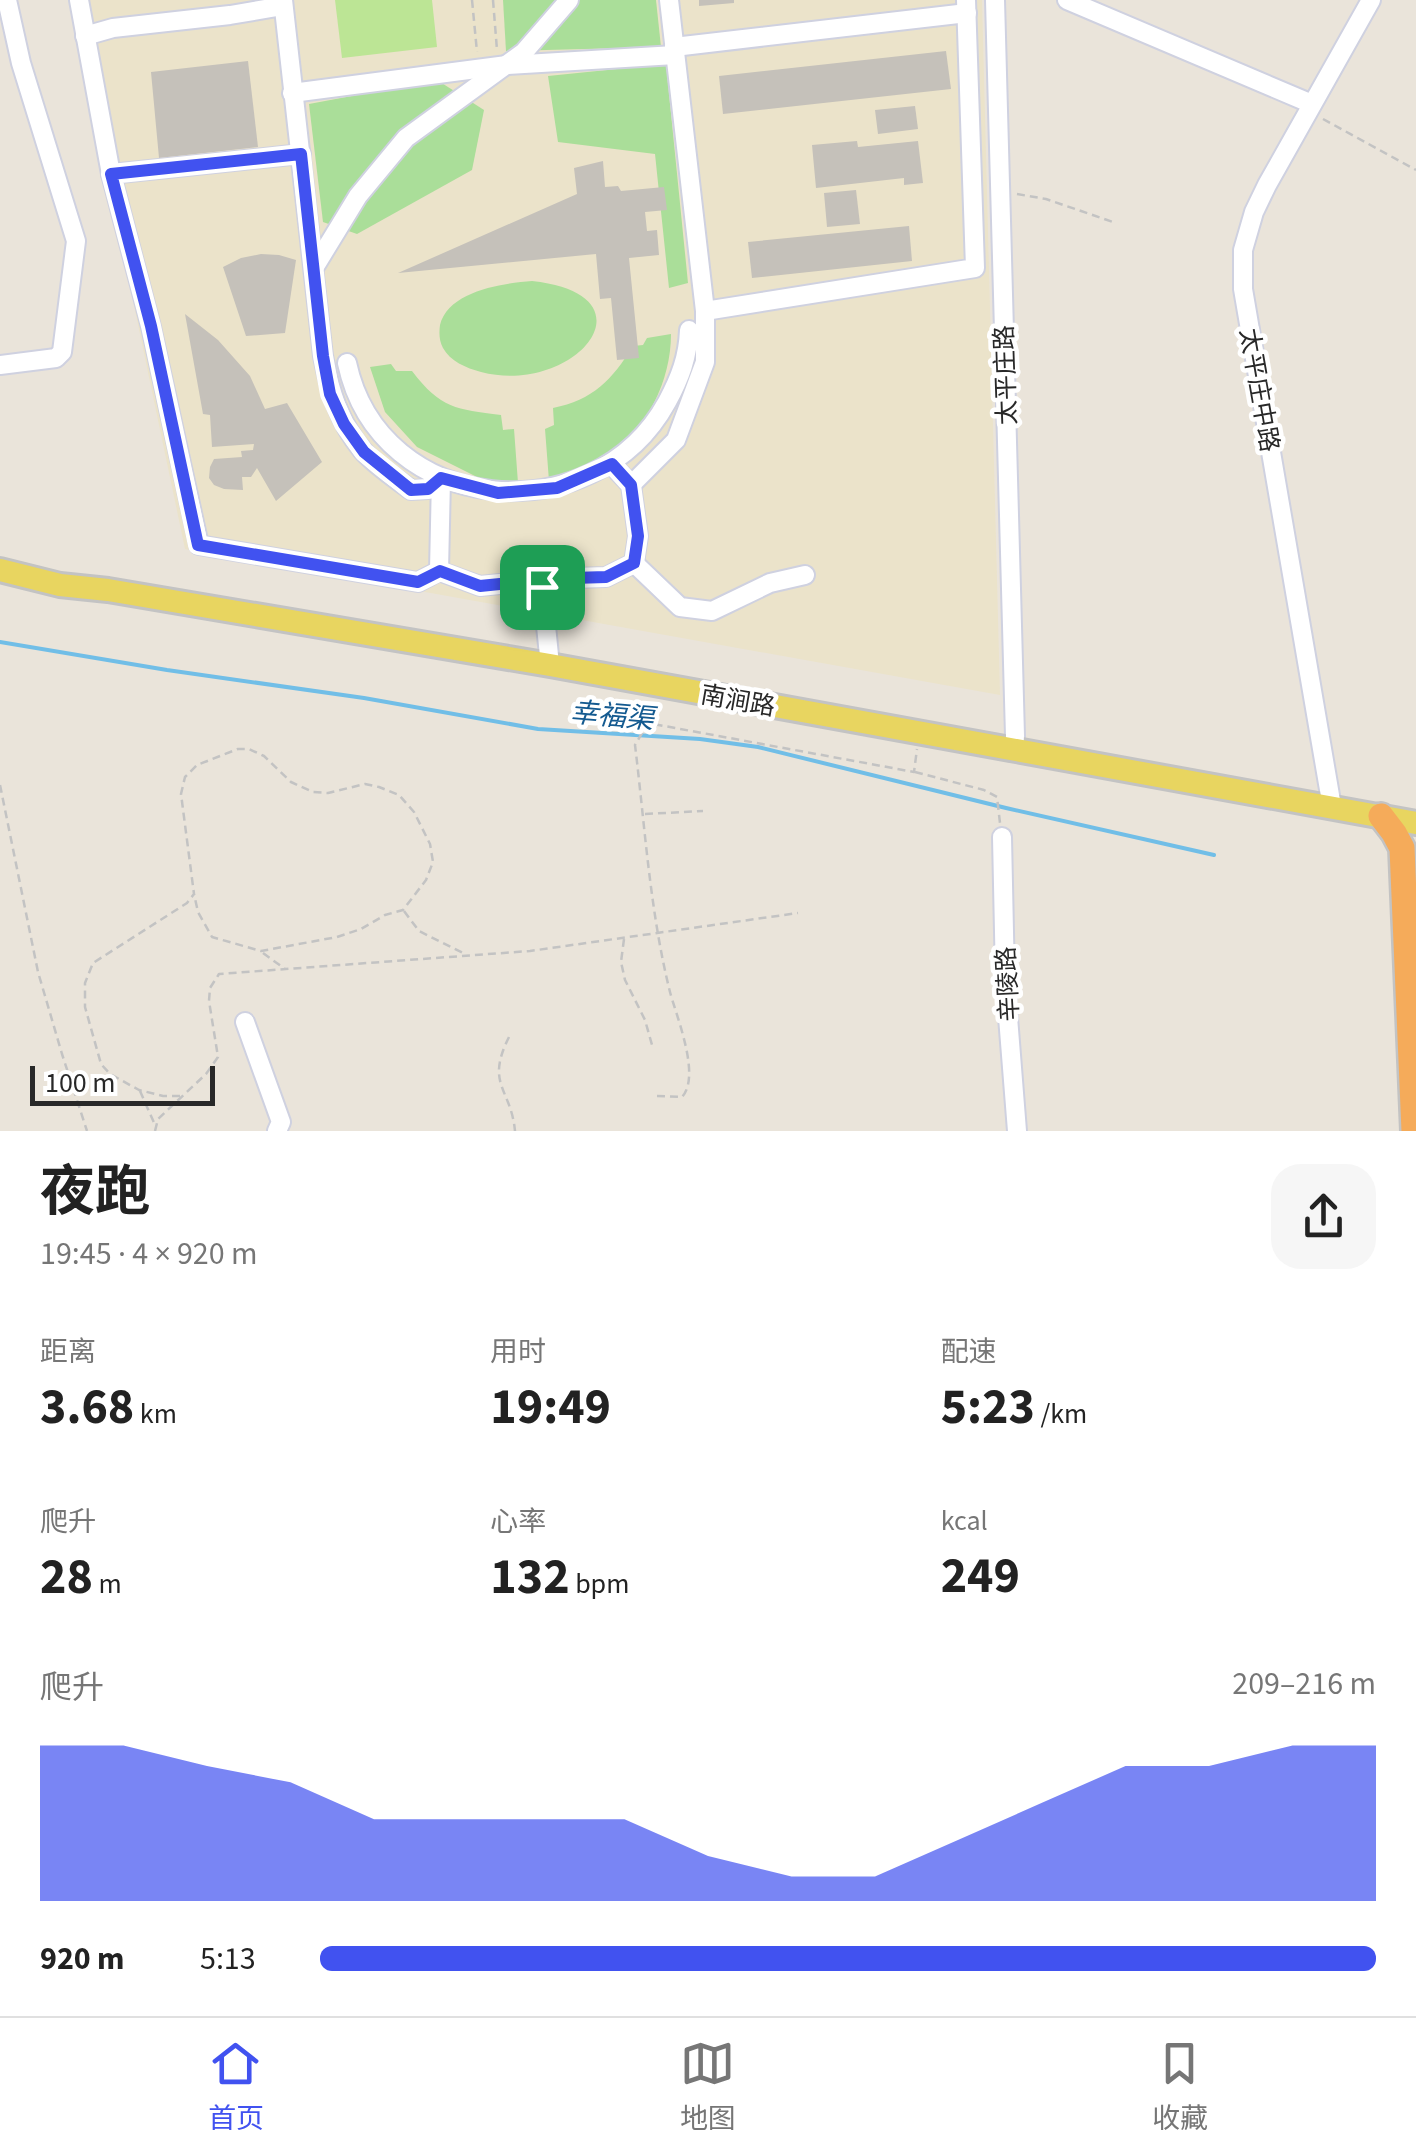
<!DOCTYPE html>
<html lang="zh">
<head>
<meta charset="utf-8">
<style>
  body { margin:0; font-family:"Source Sans 3","Noto Sans SC",sans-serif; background:#f6f6f6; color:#222; height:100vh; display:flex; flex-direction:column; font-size:38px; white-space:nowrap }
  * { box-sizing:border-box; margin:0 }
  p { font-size:32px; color:#767676 }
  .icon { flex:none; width:55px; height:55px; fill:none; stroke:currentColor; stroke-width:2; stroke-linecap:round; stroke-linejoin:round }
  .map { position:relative; height:1131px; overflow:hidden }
  .panel { display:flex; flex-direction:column; background:#fff; flex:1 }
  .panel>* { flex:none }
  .scale { position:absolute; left:30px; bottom:25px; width:185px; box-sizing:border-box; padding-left:10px; border:5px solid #282828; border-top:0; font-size:28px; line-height:35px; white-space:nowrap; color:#282828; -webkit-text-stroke:8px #fff; paint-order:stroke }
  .pin { position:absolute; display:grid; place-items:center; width:85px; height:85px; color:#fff; margin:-42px; border-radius:20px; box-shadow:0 5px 15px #0006 }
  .round { display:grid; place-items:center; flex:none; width:105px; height:105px; border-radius:30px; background:#f6f6f6 }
  .summary { display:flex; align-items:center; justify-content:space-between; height:170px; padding:0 40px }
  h1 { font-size:55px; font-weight:700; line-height:75px }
  .stats { display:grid; grid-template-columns:repeat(3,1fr); gap:15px; height:170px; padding:10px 40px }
  .stats div { display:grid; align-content:center }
  .stats b { font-size:50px; font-weight:700 }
  .stats small { font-size:28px; font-weight:400 }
  .stats p { font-size:28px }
  .chart { height:280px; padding:20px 40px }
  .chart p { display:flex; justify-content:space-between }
  .chart svg { width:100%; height:180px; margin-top:10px; fill:#4152f0; opacity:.7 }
  ul { padding:0 40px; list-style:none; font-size:32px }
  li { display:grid; grid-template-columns:160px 120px 1fr; align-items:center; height:75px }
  li i { height:25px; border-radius:12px; background:#4152f0 }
  .menu { display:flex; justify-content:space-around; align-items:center; height:140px; border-top:2px solid #e0e0e0; background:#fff; font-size:28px; color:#767676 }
  .menu a { display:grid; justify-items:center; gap:5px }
  .menu .current { color:#4152f0 }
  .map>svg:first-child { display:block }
  .education { fill:#ebe3ca }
  .green { fill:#aade99 }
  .pitch { fill:#bce595 }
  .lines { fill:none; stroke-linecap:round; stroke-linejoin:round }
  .stream { stroke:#71bee7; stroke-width:4 }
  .building { fill:#c5c1ba }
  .minor-casing { stroke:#cfd1e0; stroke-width:22 }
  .major-casing { stroke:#c3c3c3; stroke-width:28 }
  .highway-casing { stroke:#c3c3c3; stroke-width:30 }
  .path { stroke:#c3c3c3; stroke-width:2.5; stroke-dasharray:8 5; stroke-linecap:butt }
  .minor { stroke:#fff; stroke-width:18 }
  .major { stroke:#e8d560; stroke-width:22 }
  .highway { stroke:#f5ab5a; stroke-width:25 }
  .route-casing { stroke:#fff; stroke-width:20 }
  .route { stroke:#4152f0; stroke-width:12 }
  .labels { text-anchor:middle; stroke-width:9; stroke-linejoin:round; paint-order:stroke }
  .street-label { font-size:25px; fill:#282828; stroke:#fff }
  .water-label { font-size:28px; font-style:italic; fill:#145a90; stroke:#fff }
</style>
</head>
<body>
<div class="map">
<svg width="1416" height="1131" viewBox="0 0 1416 1131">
  <rect width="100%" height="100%" fill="#eae4da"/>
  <path class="education" d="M70 0H982L1000 695 185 549Z"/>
  <g class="green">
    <path d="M503 0H656L661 47 506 51Z"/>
    <path d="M666 64 688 283 669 288 655 154 558 142 548 76Z"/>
    <path d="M437 80 484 110 472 170 357 234 323 222 309 104Z"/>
    <path d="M532 281C659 295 575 396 481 372 466 368 450 361 443 348 439 341 439 332 440 325 448 291 503 283 532 281Z"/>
    <path d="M671 334C671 381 647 429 608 457 591 469 569 475 549 481L545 429 554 425 553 408C593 400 612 380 633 346L643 345 647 338Z"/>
    <path d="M391 364 396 371H412C441 409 456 409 501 415L503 430 514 429 518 483 485 481 417 447 385 412 370 367Z"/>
  </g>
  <path class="pitch" d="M335 0H432L437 47 342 58Z"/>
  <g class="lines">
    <path class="stream" d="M0 642 167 670 364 698 538 729 700 739 758 747 1006 808 1214 855"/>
  </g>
  <g class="building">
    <path d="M699 0H734V3L699 6Z"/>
    <path d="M946 51 951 89 723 114 719 76Z"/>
    <path d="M248 61 258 147 159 158 151 72Z"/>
    <path d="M915 106 918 129 878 134 875 110Z"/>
    <path d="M857 141 858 147 918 141 923 183 904 185V178L816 188 812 145Z"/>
    <path d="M603 161 605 187 618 186 621 191 664 187 667 210 645 212 647 231 657 230 659 255 629 258 639 358 617 360 611 298 600 299 596 254 398 273 577 194 574 168Z"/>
    <path d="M856 190 860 224 827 227 824 193Z"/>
    <path d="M909 226 912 261 752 278 748 242Z"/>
    <path d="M261 254 279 255 296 260 285 333 246 336 223 267 241 258Z"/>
    <path d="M185 314 218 340 250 376 265 409 287 403 322 462 276 501 257 468 251 477H242L243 490 224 489 214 485 209 478 210 467 214 459 242 457 241 451 253 450 254 444 212 447 210 415 203 414Z"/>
  </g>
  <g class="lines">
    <g class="minor-casing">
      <g id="minor">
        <path d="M79 0 111 174 151 327 199 545 418 582 439 571"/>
        <path d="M283 0 323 356C330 391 339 422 362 450 375 465 395 478 411 490L428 489 441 478"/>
        <path d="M995 0 1015 736 1014 751"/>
        <path d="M1067 0 1312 104"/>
        <path d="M85 36 113 28 230 15 283 6"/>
        <path d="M674 47 967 13"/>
        <path d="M292 93 507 65 675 55"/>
        <path d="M111 174 301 154"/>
        <path d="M314 268 358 196 406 138 524 52 569 0"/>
        <path d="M705 311 975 268 966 0"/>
        <path d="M347 363C380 517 594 535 667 402 680 378 688 357 689 330"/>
        <path d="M0 365 56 358 62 352 76 241 21 63 7 0"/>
        <path d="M441 478 439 571 480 586 510 583 542 587 573 578 606 577 634 563 638 536 631 485 611 464"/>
        <path d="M631 485 676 440 705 362V311L669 0"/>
        <path d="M634 563 680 607 712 611 770 583 805 575"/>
        <path d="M542 587 550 665"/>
        <path d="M1332 807 1243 289V250L1254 212 1267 185 1371 0"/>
        <path d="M1002 837 1005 979 1017 1131"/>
        <path d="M245 1022 281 1122 277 1131"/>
      </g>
    </g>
    <g class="major-casing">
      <path id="major" d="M0 570 60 585 108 590 550 665 1416 823"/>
    </g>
    <g class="highway-casing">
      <path id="highway" d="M1381 816 1394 833 1402 848 1414 1131"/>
    </g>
    <g class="path">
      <path d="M472 0 477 52"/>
      <path d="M493 0 497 50"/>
      <path d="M1323 119 1416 170"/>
      <path d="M1017 194 1046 199 1113 222"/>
      <path d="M915 772 984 790 997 797 1000 823"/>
      <path d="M0 785 38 972 62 1054 87 1131"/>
      <path d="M645 814 703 811"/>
      <path d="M404 911 419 931 465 954"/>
      <path d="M624 939 621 962 625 980 645 1020 652 1045"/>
      <path d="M263 953 285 969"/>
      <path d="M509 1037C485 1085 511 1088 515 1131"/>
      <path d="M140 1091 155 1125"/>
      <path d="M180 1096H163L139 1090 110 1074 101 1064 85 1007V983L93 963 187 903 194 894 181 794 185 777 197 765 238 749H249L264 756 291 782 313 792 328 793 365 784 379 787 399 795 414 812 430 844 433 862 426 880 403 910 385 915 361 929 337 937 261 951 212 937 198 912 194 894"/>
      <path d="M657 1096 682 1097C701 1076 677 1018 670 992 650 912 645 827 635 745L648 723 914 772 917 749"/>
      <path d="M155 1131 158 1119 206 1074 218 1057 209 1001 210 988 219 974 530 951 798 913"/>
    </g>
    <use href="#minor" class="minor"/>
    <use href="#major" class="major"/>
    <use href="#highway" class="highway"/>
  </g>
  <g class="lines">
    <g class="route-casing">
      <path id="route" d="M301 154 323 356 330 394 344 424 364 452 411 490 428 489 441 478 498 493 557 488 612 464 631 485 638 536 634 563 606 577 573 578 542 587 510 583 480 586 440 571 418 582 198 545 151 326 111 174Z"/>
    </g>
    <use href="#route" class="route"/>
  </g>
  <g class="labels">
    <g class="street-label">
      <text transform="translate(1005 375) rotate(-92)" y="9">太平庄路</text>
      <text transform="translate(1260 390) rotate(80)" y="9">太平庄中路</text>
      <text transform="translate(738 700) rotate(10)" y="9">南涧路</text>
      <text transform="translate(1007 984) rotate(-93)" y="9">辛陵路</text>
    </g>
    <g class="water-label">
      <text transform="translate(612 715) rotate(5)" y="10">幸福渠</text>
    </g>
  </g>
</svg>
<div class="scale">100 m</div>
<div class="pin" style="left:542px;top:587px;background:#1e9e55"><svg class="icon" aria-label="arrive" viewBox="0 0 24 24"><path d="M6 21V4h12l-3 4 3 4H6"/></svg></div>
</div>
<section class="panel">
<div class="summary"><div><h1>夜跑</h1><p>19:45 · 4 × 920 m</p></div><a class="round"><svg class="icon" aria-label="share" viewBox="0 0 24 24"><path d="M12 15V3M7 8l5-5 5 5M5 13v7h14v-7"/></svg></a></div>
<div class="stats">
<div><p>距离</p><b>3.68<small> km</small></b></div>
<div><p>用时</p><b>19:49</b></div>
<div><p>配速</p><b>5:23<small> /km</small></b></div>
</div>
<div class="stats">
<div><p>爬升</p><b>28<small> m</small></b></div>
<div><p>心率</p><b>132<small> bpm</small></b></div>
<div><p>kcal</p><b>249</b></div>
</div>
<div class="chart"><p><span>爬升</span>209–216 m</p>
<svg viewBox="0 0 160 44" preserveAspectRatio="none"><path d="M0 44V6L10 6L20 11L30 15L40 24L50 24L60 24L70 24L80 33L90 38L100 38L110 29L120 20L130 11L140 11L150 6L160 6V44z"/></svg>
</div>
<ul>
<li><b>920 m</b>5:13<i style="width:100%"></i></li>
</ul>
</section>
<nav class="menu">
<a class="current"><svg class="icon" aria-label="home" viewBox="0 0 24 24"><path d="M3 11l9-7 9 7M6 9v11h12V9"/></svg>首页</a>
<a><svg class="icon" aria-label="map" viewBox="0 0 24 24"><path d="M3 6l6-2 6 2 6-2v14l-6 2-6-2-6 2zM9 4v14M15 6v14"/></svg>地图</a>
<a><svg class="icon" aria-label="saved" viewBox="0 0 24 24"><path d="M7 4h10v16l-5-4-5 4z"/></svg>收藏</a>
</nav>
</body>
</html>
